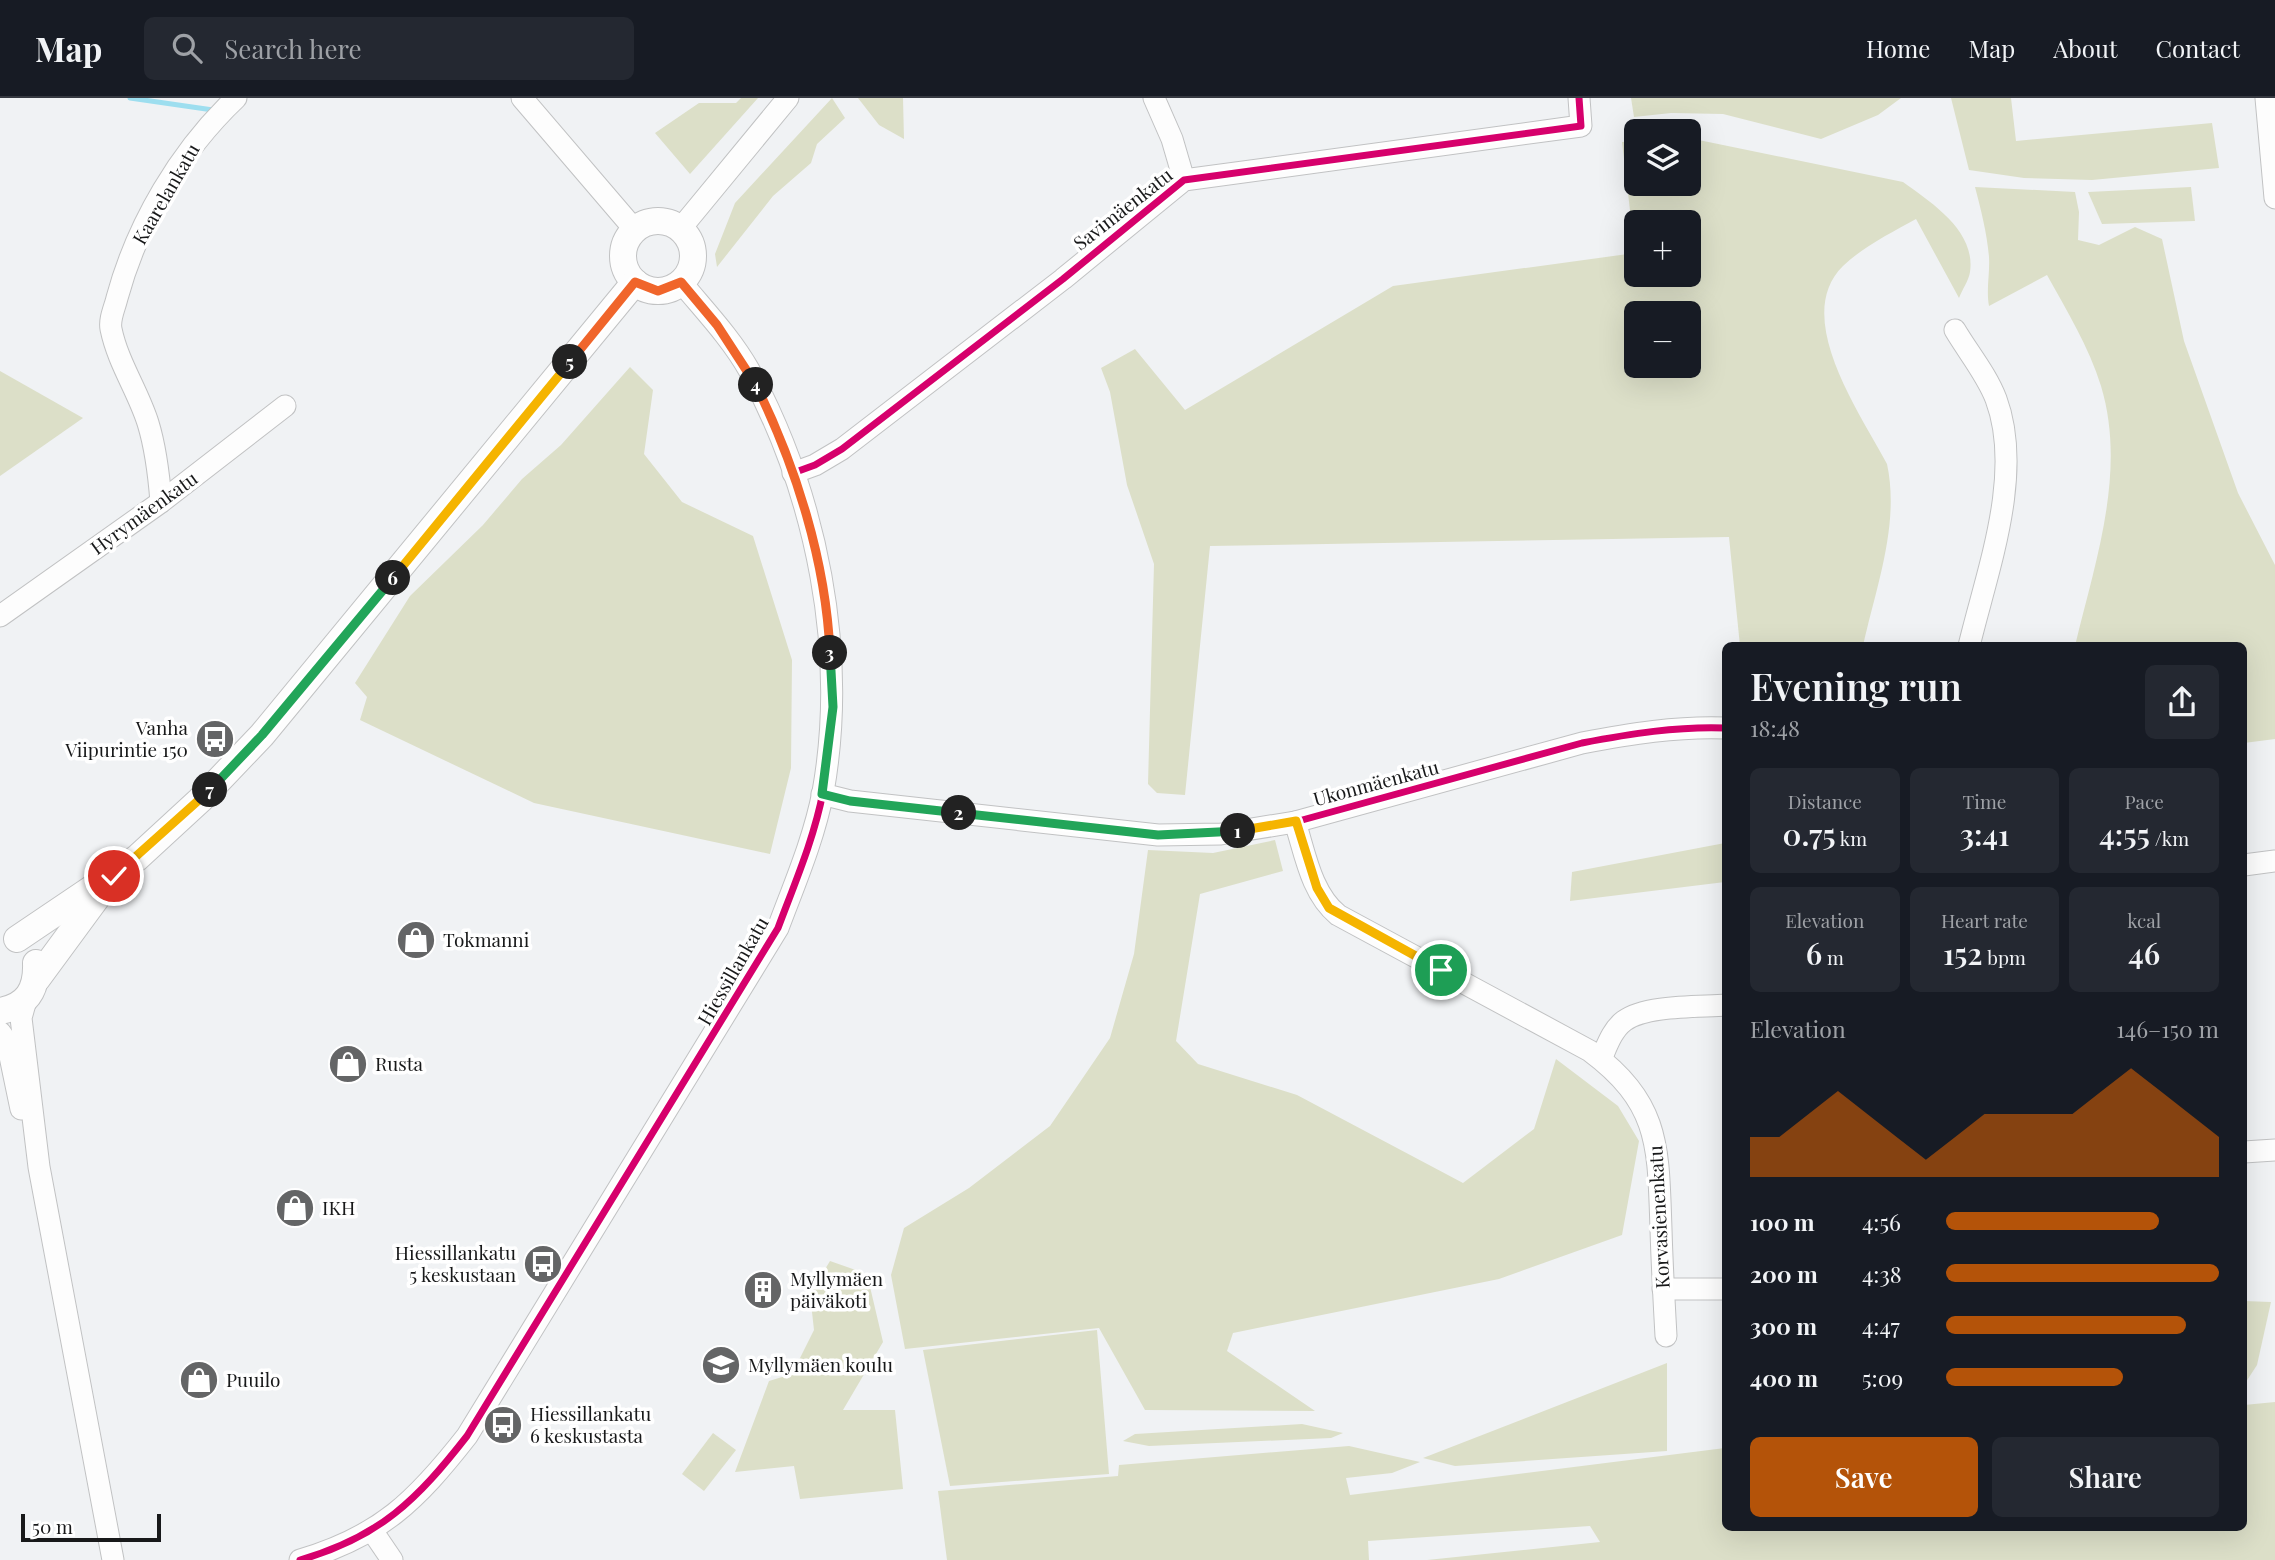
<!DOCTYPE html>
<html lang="en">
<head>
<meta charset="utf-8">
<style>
  body { margin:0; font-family:"Playfair Display",serif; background:#242831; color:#f1f3f6; height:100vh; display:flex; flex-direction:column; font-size:26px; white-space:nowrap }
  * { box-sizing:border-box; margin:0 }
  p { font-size:23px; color:#9ea1a6 }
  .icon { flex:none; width:38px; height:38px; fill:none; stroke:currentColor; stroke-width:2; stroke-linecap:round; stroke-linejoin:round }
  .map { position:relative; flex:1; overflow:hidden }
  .details { position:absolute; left:1722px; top:544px; width:525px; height:889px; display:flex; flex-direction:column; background:#171b24; border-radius:10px; box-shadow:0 7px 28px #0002 }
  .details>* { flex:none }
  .buttons { position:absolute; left:1624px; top:21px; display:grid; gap:14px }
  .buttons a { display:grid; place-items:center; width:77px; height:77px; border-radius:10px; background:#171b24; box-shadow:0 7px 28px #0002; font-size:35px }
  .scale { position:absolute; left:21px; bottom:18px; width:140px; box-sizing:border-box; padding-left:7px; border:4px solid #18191a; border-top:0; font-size:19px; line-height:24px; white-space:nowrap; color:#18191a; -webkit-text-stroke:5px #fff; paint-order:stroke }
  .pin { position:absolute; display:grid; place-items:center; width:60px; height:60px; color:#fff; margin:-30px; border:4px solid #fff; border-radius:50%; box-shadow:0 2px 7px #0007 }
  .km { position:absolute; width:35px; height:35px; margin:-18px; border-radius:50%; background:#222; color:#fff; font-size:19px; line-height:35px; text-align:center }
  .round { display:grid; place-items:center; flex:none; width:74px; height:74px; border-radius:10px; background:#242831 }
  .head { display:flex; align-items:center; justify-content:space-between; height:119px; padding:0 28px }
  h1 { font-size:38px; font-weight:600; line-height:52px }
  .metrics { display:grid; grid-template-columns:repeat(3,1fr); gap:10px; height:119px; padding:7px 28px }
  .metrics div { display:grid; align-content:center; border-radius:10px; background:#242831; text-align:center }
  .metrics b { font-size:30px; font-weight:600 }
  .metrics small { font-size:19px; font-weight:400 }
  .metrics p { font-size:19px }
  .chart { height:196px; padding:14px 28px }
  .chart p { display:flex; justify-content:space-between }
  .chart svg { width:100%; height:126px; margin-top:7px; fill:#b45309; opacity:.7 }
  .primary-button { display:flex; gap:14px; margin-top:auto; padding:14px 28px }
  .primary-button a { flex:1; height:80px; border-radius:10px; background:#b45309; color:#fff; font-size:28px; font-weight:600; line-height:80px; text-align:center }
  .primary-button a+a { background:#242831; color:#f1f3f6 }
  ul { padding:0 28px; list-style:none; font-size:23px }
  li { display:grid; grid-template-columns:112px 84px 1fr; align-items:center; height:52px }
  li i { height:18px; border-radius:9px; background:#b45309 }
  header { display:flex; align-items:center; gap:42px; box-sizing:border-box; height:98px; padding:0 35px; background:#171b24; border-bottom:2px solid #363941 }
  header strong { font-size:33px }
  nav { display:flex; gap:38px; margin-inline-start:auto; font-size:24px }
  .search { width:490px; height:63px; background:#242831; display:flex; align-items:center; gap:18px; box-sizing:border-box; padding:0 24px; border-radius:10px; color:#9ea1a6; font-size:26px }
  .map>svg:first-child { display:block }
  .green { fill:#dcdfc8; fill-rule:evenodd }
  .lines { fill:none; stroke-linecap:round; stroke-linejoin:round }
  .stream { stroke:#9ddeef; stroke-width:5 }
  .minor-casing { stroke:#c1c2c3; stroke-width:23 }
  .major-casing { stroke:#c1c2c3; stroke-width:28 }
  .minor { stroke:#fdfdfd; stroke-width:21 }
  .major { stroke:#fdfdfd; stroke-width:26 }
  .cycleway-casing { stroke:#fff; stroke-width:11 }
  .cycleway { stroke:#d6006c; stroke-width:7 }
  .split-1-casing { stroke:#fff; stroke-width:14 }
  .split-2-casing { stroke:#fff; stroke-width:14 }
  .split-3-casing { stroke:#fff; stroke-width:14 }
  .split-4-casing { stroke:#fff; stroke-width:14 }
  .split-5-casing { stroke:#fff; stroke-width:14 }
  .split-6-casing { stroke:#fff; stroke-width:14 }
  .split-7-casing { stroke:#fff; stroke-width:14 }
  .split-8-casing { stroke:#fff; stroke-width:14 }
  .split-1 { stroke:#f5b400; stroke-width:9 }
  .split-2 { stroke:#22a559; stroke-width:9 }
  .split-3 { stroke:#22a559; stroke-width:9 }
  .split-4 { stroke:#f0652b; stroke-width:9 }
  .split-5 { stroke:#f0652b; stroke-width:9 }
  .split-6 { stroke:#f5b400; stroke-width:9 }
  .split-7 { stroke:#22a559; stroke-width:9 }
  .split-8 { stroke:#f5b400; stroke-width:9 }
  .labels { text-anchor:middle; stroke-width:7; stroke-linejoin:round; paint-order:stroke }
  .street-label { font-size:19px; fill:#18191a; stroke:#fff }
  .poi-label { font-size:19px; fill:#18191a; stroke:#fff; text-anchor:start }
</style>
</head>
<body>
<header>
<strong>Map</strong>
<div class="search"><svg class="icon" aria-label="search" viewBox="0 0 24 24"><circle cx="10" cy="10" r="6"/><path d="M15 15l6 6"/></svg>Search here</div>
<nav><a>Home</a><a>Map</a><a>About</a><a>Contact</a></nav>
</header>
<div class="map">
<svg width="2275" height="1462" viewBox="0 0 2275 1462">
  <rect width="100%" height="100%" fill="#f0f2f4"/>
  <g class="green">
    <path d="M741 0H758L690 76 655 35 699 5H736Z"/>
    <path d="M832 0 845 20 817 46 811 65 773 98 717 169 715 156 735 105Z"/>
    <path d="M858 0H903L904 41 879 27Z"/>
    <path d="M1631 0H1901L1878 17 1821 41 1723 16 1671 15 1634 19Z"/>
    <path d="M1951 0H2011L2016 43 2212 25 2219 70 2092 82 2024 80 1969 72Z"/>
    <path d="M1689 40 1903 84C1932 105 1976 133 1970 174 1969 182 1962 192 1959 200L1916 121C1891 135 1864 148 1843 168 1791 219 1861 316 1887 366 1900 426 1876 489 1863 548H1740L1729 439 1210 448 1185 697 1157 695 1148 686 1154 466 1127 387 1110 294 1101 270 1135 251 1185 312 1393 188 1635 155 1622 44 1636 43V86H1689ZM1636 124H1689V177H1636ZM1636 215H1689V268H1636Z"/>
    <path d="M1975 89 2075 94 2079 114 2078 142 2099 147 2135 129 2162 141 2184 243 2238 395 2275 467V641L2244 645V548H2075C2095 464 2127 374 2101 288 2089 249 2067 213 2047 177L1989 208C1986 191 1990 176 1989 159 1987 135 1981 112 1975 89Z"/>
    <path d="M2191 89 2195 123 2102 126 2088 94Z"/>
    <path d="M630 269 653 292 644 356 682 404 753 438 792 562 791 670 770 756 534 705 360 622 367 599 355 585 410 498 483 427 522 381 561 347Z"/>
    <path d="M0 273 83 320 0 378Z"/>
    <path d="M1275 742 1283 773 1200 796 1176 943 1198 966 1297 997 1463 1085 1534 1031 1556 961 1618 1008 1639 1043 1622 1137 1499 1181 1233 1235 1227 1253 1315 1313 1145 1312 1099 1230 905 1251 891 1177 904 1130 969 1090 1050 1028 1110 940 1134 856 1148 752 1213 755Z"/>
    <path d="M1725 745V784L1570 803 1572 774Z"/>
    <path d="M830 1163 867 1176 883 1244 843 1312H895L903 1391 800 1401 794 1368 735 1374 769 1283 792 1276 814 1232 810 1196Z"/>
    <path d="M2244 1203 2271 1204 2257 1267 2244 1287Z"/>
    <path d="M1097 1232 1109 1376 950 1388 923 1252Z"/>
    <path d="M1667 1265V1353L1455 1368 1423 1360Z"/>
    <path d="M2275 1304V1462H1427L1600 1444 1590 1428 1368 1443 1369 1462H947L938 1393 1118 1378 1119 1367 1349 1348 1420 1364 1392 1375 1346 1380 1350 1397 1725 1350 1726 1430H2244V1307Z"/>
    <path d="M1302 1326 1343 1335 1331 1340 1149 1348 1123 1343 1135 1336Z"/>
    <path d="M713 1335 736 1352 704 1393 682 1376Z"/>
  </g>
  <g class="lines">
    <path class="stream" d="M130 0 213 12"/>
    <g class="minor-casing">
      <g id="minor">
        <path d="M522 0 635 132"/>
        <path d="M1154 0 1172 41 1184 82"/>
        <path d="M2266 0 2275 100"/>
        <path d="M681 130 788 0"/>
        <path d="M1955 232C1968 254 1987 277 1996 301 2024 376 1987 473 1969 548"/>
        <path d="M793 375 815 367 842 351 1063 181 1184 82 1581 28 1579 0"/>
        <path d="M161 404C159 378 156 351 148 325 138 293 118 265 111 231 109 221 115 209 117 200 137 126 180 53 236 0"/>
        <path d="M0 518 161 404 285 308"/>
        <path d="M822 696 850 703 1158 737 1221 736 1295 724 1582 645C1629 636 1678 628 1726 630"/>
        <path d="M1295 724C1305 755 1311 795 1338 817L1590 953C1661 1006 1658 1049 1661 1131 1662 1167 1664 1202 1666 1238"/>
        <path d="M2244 767 2275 763"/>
        <path d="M26 902 21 920 39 1069 113 1462"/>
        <path d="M0 934 7 944 21 1011"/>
        <path d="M1601 961C1607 948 1612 932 1624 923 1645 907 1698 909 1726 907"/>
        <path d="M2244 1054 2275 1052"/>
        <path d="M1663 1191H1726"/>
        <path d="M373 1434 392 1462"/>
        <path d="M300 1462C380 1439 417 1402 467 1338L778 830C794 787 814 741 823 694 848 554 817 398 749 272 731 240 704 212 681 184"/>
      </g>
    </g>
    <g class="major-casing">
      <g id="major">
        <circle cx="658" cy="158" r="35"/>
        <path d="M17 841 137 760 200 702 262 637 635 184"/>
        <path d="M37 881 98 798"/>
        <path d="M0 913C27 908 37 892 36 865"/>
      </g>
    </g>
    <use href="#minor" class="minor"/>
    <use href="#major" class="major"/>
    <g class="cycleway-casing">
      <g id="cycleway">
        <path d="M793 375 815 367 842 351 1063 181 1184 82 1581 28 1579 0"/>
        <path d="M822 696 850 703 1158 737 1221 736 1295 724 1582 645C1629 636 1678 628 1726 630"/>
        <path d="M300 1462C380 1439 417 1402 467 1338L778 830C794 787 814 741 823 694 848 554 817 398 749 272 731 240 704 212 681 184"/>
      </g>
    </g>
    <use href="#cycleway" class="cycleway"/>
  </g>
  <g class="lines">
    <g class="split-1-casing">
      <path id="split-1" d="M1238 733 1296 723 1317 790 1329 810 1441 872"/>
    </g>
    <g class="split-2-casing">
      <path id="split-2" d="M959 715 1158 737 1238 733"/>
    </g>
    <g class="split-3-casing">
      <path id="split-3" d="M830 555 833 609 822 696 850 703 959 715"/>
    </g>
    <g class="split-4-casing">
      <path id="split-4" d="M756 287C796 369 826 463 830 555"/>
    </g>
    <g class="split-5-casing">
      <path id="split-5" d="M570 264 635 184 658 193 681 184 717 227 756 287"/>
    </g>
    <g class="split-6-casing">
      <path id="split-6" d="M393 480 570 264"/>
    </g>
    <g class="split-7-casing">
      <path id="split-7" d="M210 692 262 637 393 480"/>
    </g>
    <g class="split-8-casing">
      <path id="split-8" d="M114 778 210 692"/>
    </g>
    <use href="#split-1" class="split-1"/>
    <use href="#split-2" class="split-2"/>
    <use href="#split-3" class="split-3"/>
    <use href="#split-4" class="split-4"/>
    <use href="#split-5" class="split-5"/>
    <use href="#split-6" class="split-6"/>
    <use href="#split-7" class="split-7"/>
    <use href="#split-8" class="split-8"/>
  </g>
  <defs>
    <g id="bus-disc" transform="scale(2.0125)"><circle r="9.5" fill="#646566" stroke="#fff"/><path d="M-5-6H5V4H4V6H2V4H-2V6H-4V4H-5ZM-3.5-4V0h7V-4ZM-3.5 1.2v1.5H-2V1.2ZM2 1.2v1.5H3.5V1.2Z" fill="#fff"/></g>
    <g id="shop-disc" transform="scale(2.0125)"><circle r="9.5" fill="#646566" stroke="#fff"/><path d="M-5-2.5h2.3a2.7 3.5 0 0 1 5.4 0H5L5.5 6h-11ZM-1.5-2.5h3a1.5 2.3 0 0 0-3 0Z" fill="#fff"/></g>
    <g id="building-disc" transform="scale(2.0125)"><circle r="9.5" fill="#646566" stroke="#fff"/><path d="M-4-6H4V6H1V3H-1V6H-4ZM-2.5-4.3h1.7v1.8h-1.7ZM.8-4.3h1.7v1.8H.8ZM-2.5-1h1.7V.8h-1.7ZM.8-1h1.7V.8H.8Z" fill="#fff"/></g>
    <g id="school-disc" transform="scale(2.0125)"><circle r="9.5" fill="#646566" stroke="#fff"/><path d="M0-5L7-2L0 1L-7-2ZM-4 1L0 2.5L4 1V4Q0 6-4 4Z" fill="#fff"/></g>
  </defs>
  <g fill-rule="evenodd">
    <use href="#bus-disc" x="215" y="641"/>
    <use href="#shop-disc" x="416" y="842"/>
    <use href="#shop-disc" x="348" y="966"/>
    <use href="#shop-disc" x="295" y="1110"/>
    <use href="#bus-disc" x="543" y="1166"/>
    <use href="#building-disc" x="763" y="1192"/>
    <use href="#school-disc" x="721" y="1267"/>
    <use href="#shop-disc" x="199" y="1282"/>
    <use href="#bus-disc" x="503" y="1327"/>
  </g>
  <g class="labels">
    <g class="street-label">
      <text transform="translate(166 96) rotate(-60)" y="7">Kaarelankatu</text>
      <text transform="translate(1123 111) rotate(-38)" y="7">Savimäenkatu</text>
      <text transform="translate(144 415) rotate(-36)" y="7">Hyrymäenkatu</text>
      <text transform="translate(1376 685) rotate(-15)" y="7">Ukonmäenkatu</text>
      <text transform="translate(733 873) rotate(-60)" y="7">Hiessillankatu</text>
      <text transform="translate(1659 1119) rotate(-93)" y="7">Korvasienenkatu</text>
    </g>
    <g class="poi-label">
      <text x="188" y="637" text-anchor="end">Vanha<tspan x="188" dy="22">Viipurintie 150</tspan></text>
      <text x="443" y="849">Tokmanni</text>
      <text x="375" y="973">Rusta</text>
      <text x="322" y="1117">IKH</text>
      <text x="516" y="1162" text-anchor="end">Hiessillankatu<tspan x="516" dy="22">5 keskustaan</tspan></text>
      <text x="790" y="1188">Myllymäen<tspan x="790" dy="22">päiväkoti</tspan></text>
      <text x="748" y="1274">Myllymäen koulu</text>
      <text x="226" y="1289">Puuilo</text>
      <text x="530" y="1323">Hiessillankatu<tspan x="530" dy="22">6 keskustasta</tspan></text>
    </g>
  </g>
</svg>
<div class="buttons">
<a><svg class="icon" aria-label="layers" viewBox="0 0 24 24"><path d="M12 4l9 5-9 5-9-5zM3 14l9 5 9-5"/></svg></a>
<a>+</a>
<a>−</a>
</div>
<div class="scale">50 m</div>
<div class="pin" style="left:1441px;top:872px;background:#1e9e55"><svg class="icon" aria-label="arrive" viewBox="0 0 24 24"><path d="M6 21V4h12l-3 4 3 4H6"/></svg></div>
<div class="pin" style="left:114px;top:778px;background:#d93025"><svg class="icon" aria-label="check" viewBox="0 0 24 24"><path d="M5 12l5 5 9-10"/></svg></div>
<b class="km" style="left:1238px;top:733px">1</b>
<b class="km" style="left:959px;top:715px">2</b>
<b class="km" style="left:830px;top:555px">3</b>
<b class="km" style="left:756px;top:287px">4</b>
<b class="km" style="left:570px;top:264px">5</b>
<b class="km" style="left:393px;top:480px">6</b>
<b class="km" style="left:210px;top:692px">7</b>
<section class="details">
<div class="head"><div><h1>Evening run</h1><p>18:48</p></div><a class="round"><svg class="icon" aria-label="share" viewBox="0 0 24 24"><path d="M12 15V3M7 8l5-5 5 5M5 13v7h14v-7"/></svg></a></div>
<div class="metrics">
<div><p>Distance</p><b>0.75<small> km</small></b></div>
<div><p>Time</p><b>3:41</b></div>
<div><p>Pace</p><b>4:55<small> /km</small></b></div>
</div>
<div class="metrics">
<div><p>Elevation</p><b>6<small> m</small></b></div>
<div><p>Heart rate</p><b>152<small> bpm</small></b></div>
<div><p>kcal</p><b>46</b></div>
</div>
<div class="chart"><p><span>Elevation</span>146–150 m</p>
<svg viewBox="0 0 160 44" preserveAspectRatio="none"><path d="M0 44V30L10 30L20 22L30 14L40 22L50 30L60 38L70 30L80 22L90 22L100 22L110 22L120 14L130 6L140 14L150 22L160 30V44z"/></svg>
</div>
<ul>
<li><b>100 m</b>4:56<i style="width:78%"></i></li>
<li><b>200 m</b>4:38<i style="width:100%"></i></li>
<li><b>300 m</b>4:47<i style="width:88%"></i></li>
<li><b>400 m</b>5:09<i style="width:65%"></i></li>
</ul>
<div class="primary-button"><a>Save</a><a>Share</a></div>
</section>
</div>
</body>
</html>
